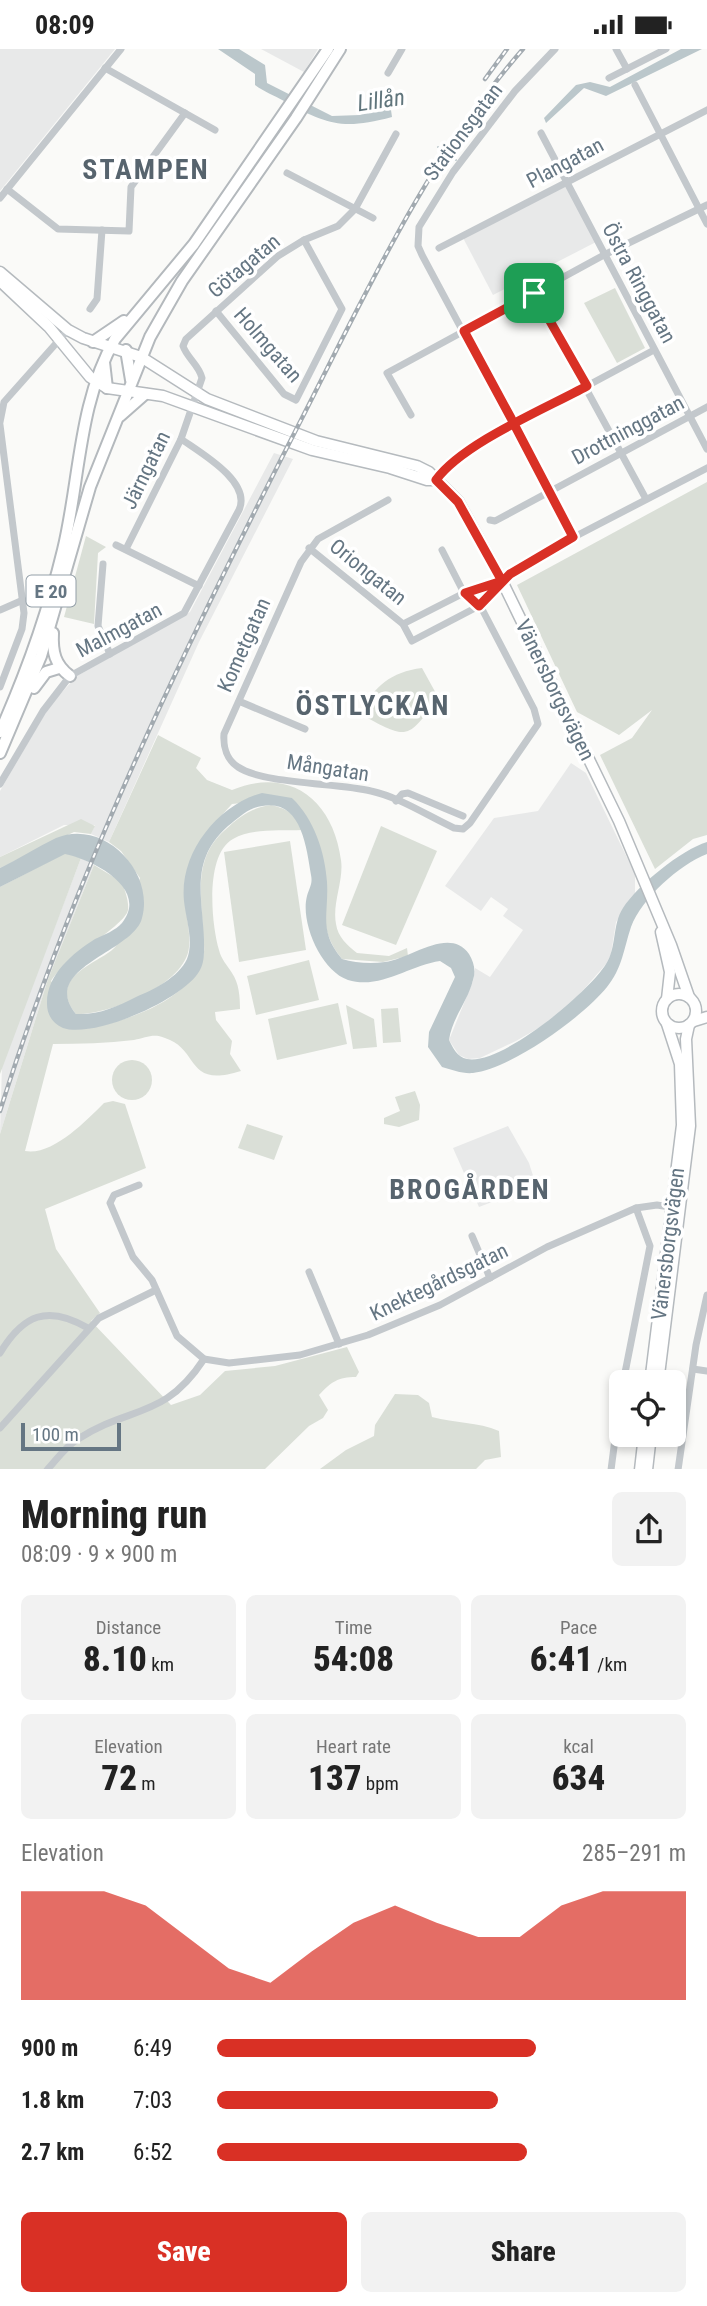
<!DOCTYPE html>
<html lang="en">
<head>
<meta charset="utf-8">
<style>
  body { margin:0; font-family:"Roboto Condensed",sans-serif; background:#f2f2f2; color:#222; height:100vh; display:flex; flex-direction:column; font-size:26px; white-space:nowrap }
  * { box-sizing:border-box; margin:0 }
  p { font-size:23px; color:#767676 }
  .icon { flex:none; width:38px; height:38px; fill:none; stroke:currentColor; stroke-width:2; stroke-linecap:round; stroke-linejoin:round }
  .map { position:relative; height:1420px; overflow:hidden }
  .side { display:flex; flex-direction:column; background:#fff; flex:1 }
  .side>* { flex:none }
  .controls { position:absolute; left:609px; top:1321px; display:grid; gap:14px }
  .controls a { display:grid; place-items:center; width:77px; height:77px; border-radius:10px; background:#fff; box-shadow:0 4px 10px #0003; font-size:35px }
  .scale { position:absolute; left:21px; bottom:18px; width:100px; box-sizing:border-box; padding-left:7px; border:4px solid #657683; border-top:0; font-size:19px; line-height:24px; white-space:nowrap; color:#657683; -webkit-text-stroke:5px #fff; paint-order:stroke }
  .pin { position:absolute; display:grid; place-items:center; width:60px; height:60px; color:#fff; margin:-30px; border-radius:14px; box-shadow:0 4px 10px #0006 }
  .round { display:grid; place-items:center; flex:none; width:74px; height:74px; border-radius:10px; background:#f2f2f2 }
  .summary { display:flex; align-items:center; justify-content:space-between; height:119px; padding:0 21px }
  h1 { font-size:38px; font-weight:800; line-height:52px }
  .metrics { display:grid; grid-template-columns:repeat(3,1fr); gap:10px; height:119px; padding:7px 21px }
  .metrics div { display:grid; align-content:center; border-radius:10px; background:#f2f2f2; text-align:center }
  .metrics b { font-size:35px; font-weight:800 }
  .metrics small { font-size:19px; font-weight:400 }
  .metrics p { font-size:19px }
  .chart { height:196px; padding:14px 21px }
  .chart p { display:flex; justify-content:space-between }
  .chart svg { width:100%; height:126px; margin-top:7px; fill:#d93025; opacity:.7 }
  .action { display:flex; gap:14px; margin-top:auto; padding:14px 21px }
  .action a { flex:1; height:80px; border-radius:10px; background:#d93025; color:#fff; font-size:28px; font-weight:800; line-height:80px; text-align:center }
  .action a+a { background:#f2f2f2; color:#222 }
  ul { padding:0 21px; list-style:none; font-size:23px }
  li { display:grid; grid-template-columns:112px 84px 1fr; align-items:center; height:52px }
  li i { height:18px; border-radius:9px; background:#d93025 }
  .status { display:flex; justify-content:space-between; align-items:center; height:49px; padding:0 35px; background:#fff; direction:ltr }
  .status svg { height:19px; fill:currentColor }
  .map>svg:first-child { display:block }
  .built { fill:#e8e9e9 }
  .green { fill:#dadfd7 }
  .water { fill:#bbc7cb }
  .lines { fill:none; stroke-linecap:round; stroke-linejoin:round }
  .stream { stroke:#bbc7cb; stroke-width:2 }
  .major-casing { stroke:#b5babe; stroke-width:13 }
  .highway-casing { stroke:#b4b9bd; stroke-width:14 }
  .minor { stroke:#c3c8cc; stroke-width:7 }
  .major { stroke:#fff; stroke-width:10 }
  .highway { stroke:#fff; stroke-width:10 }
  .rail-casing { stroke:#a2aab0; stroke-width:4.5 }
  .rail { stroke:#fff; stroke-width:2; stroke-dasharray:5; stroke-linecap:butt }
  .route-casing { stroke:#fff; stroke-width:14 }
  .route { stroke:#d93025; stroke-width:9 }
  .labels { text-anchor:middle; stroke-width:7; stroke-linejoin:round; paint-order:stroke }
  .shield { fill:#fff; stroke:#939fa8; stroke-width:2 }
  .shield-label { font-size:19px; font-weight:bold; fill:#657683 }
  .street-label { font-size:21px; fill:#657683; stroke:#fff }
  .water-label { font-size:23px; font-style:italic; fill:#60757c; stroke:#fff }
  .district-label { font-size:28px; font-weight:bold; letter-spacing:2px; fill:#57646e; stroke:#fff }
</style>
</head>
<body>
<div class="status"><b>08:09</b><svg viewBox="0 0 49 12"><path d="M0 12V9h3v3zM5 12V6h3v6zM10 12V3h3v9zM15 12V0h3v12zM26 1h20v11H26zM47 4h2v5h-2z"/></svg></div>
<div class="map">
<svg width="707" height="1421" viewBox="0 0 707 1421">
  <rect width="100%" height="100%" fill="#fafaf8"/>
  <g class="built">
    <path d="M0 0H115L0 142Z"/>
    <path d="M261 0H318L304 23Z"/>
    <path d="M566 131 598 192 493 246 461 185Z"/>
    <path d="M274 404 293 410 199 593 109 793 91 785 95 776H64L0 808V742L50 656 77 627 190 563Z"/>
    <path d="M571 714 586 724 635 825V846L616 873 611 905 606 915 578 947 542 977 516 992 480 1009 468 1010 459 1006 449 991 473 932 475 919 490 928 523 881 503 867 508 860 491 848 481 862 445 837 494 769 538 762Z"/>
    <path d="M81 809 94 816 48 930 0 1085 2 1016Z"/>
    <path d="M508 1077 529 1114 536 1136 479 1158 453 1099Z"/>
  </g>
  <g class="green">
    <path d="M615 239 645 299 617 314 584 254Z"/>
    <path d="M707 433V786L693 790 655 820 600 706 632 689 652 661 619 686 577 663 517 536Z"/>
    <path d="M86 487 106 498 98 504 94 575 64 568Z"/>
    <path d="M422 619 438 648C407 693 407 690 360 665 374 637 391 623 422 619Z"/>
    <path d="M158 686 201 709 196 719 207 731 232 741C290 717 333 751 341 811 344 831 332 854 336 875 338 888 347 896 357 904L389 907 407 899 408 907 383 913 342 910C327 892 322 873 326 850L292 749 232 755C211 778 190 801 185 833 182 854 191 876 189 898 186 936 109 966 76 965 44 926 104 913 116 897 124 886 134 844 140 829L121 802 109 793Z"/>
    <path d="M271 756C288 760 295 765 302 781 281 782 252 779 233 790 205 805 211 874 219 901 221 910 227 916 232 924 239 934 240 948 240 960L215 963 216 971 232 992 230 1005 241 1022C185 1040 200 1000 165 989 153 984 146 989 134 991 107 994 80 995 53 995L25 1102C52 1107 85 1073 104 1054L113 1052 125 1055 146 1119 45 1160 56 1200 100 1264 91 1272 171 1356 200 1346 225 1322 275 1317 347 1298 359 1323 356 1328C338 1328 331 1333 319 1346L328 1361 323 1369 309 1377 265 1420 0 1421V1085L48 930 94 816 122 833C125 842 129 852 128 861 125 877 67 907 51 932L84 980C125 973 190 952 203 908 205 902 204 893 203 886 202 848 192 810 225 781 240 767 251 759 271 756Z"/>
    <path d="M81 770 95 777 91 785 74 783 0 819V808Z"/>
    <path d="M381 777 437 802 396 896 342 876Z"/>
    <path d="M290 792 306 901 239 913 224 803Z"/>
    <path d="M65 804 81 809 0 1025V838Z"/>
    <path d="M309 911 319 951 256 966 247 927Z"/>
    <path d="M338 954 347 995 277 1011 268 970Z"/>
    <path d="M346 956 374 970 377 998 353 1000Z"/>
    <path d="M398 959 401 993 383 994 381 960Z"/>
    <circle cx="132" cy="1031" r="20"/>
    <path d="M415 1042 420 1056 419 1071 399 1078 384 1075V1069L400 1062 395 1048Z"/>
    <path d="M247 1075 283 1087 274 1111 238 1099Z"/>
    <path d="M395 1345 418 1346 429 1354 432 1368C455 1374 478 1373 499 1382L501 1408 485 1411 476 1420H320L346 1401 374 1387 375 1376Z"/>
  </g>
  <g class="water">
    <path d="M218 0H239L265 16 267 34 332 67 360 66 382 54H390L392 68C343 81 327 76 284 52 274 46 264 43 255 36V25Z"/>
    <path d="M681 0H702L606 47 584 39 546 74 544 69 576 36 590 33 610 38Z"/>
    <path d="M262 744 292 749C314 770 325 803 327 833 329 865 318 882 342 910 355 914 371 915 385 913 411 910 449 877 469 905 474 913 476 922 473 931 468 952 452 969 449 991 453 999 457 1008 467 1010 501 1017 589 943 606 915 617 898 612 876 623 859 638 836 681 801 707 793V805C679 816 642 849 631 878 624 899 622 920 607 938 583 968 512 1019 473 1024 463 1025 452 1021 442 1018L428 998 429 983 455 928 451 919 440 912C410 916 380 941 348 931 321 922 300 873 307 847 309 839 313 835 311 826 306 794 300 744 254 759 245 762 236 771 228 777 190 811 202 845 204 890 204 900 205 912 200 921 185 950 94 990 63 979 53 975 47 966 47 955 46 926 73 904 95 890 104 886 116 881 122 874 150 839 91 810 65 805L0 838V819C19 810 37 798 56 789 103 769 155 822 142 869 134 903 38 919 76 965 99 966 116 958 136 948 153 941 179 928 187 910 194 892 186 871 184 852 179 804 218 756 262 744Z"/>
  </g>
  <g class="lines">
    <path class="stream" d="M438 98 456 111"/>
    <g class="major-casing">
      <g id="major">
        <path d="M0 223 68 281 83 289 141 308 207 350 316 392 417 417 429 423 458 452 502 532 619 772 671 896 689 948"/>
        <path d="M0 232 49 278 90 328 107 339 163 347 312 401 390 419 427 431H436"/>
        <path d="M661 883 670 923 667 950"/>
        <circle cx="679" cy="962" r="17"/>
        <path d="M694 972 707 968"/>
        <path d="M650 1334 682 1076 680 1015 667 975"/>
        <path d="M658 1334 690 1077 686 990 689 976"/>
        <path d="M640 1421 644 1386"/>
        <path d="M647 1421 651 1386"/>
      </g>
    </g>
    <g class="highway-casing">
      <g id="highway">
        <path d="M93 293 124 272"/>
        <path d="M126 301 131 331"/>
        <path d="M104 313 107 339"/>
        <path d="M120 367 145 345"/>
        <path d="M53 584C52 603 55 616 70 627"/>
        <path d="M34 639 46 623 59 619"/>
        <path d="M0 683C26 625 48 563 63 501 80 431 78 354 115 290L194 195 328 0"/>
        <path d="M0 704 41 607 90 438 150 288 182 232 296 69 340 0"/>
      </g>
    </g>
    <g class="minor">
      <path d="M555 0 515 42 453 123 419 178 418 197 422 206 573 488"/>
      <path d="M616 0 627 20"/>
      <path d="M105 19 215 81"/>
      <path d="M388 24 402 0"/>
      <path d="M609 29 666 0"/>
      <path d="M635 36 707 175"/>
      <path d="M541 84 707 400"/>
      <path d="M287 124 373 169"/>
      <path d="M7 140 58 180 129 182 131 138 185 64"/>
      <path d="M0 149 121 0"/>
      <path d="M439 199 707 61"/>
      <path d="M534 244 646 450"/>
      <path d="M90 260 97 250 102 181"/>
      <path d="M216 262 284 345 296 351 342 260 304 191"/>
      <path d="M411 366 387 324 604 206 707 156"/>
      <path d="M0 373 4 353 68 281"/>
      <path d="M0 376 24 564 22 580 0 638"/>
      <path d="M436 431 450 415 475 397 654 301"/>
      <path d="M388 451 318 490 301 513 224 685C223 698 227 711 238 718 263 735 338 734 371 742 399 748 428 767 454 779L463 780 470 774 538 675 534 660 483 562 465 544"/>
      <path d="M490 471 495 472 707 358"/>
      <path d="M116 496 199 537"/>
      <path d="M309 499 403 575 412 592 479 557 502 532 551 500 707 419"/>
      <path d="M126 500 181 390 202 329C199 316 187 309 183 297L186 290 278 207 304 191 338 177 355 160 396 85"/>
      <path d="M442 501 464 544"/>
      <path d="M103 515 98 577 110 605"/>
      <path d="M0 561 23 551"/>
      <path d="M403 575 464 544 501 532"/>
      <path d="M241 653 305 680"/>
      <path d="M0 735 43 662 70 627 184 564 239 461C252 433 201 404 181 390"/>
      <path d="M396 752 402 745 408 744 463 767"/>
      <path d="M139 1136 114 1146 110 1154 133 1208 152 1231 177 1287 204 1310 229 1314 300 1306 368 1286 440 1256 547 1198 636 1159 657 1156 676 1159"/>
      <path d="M472 1187 490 1229"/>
      <path d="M309 1223 339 1295"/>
      <path d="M0 1304C23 1266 47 1255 88 1279"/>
      <path d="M693 1320 707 1322"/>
      <path d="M623 1334 650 1197 636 1159"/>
      <path d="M0 1379 99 1269 156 1241"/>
      <path d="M47 1421C57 1410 66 1397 78 1390 131 1356 164 1371 204 1310"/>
      <path d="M611 1421 621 1344"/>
      <path d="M678 1421 696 1296 707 1246"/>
    </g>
    <use href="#major" class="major"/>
    <use href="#highway" class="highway"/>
    <g class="rail-casing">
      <g id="rail">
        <path d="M485 30 507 0"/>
        <path d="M0 1062C75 823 186 596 300 373 366 244 427 110 523 0"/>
      </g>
    </g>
    <use href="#rail" class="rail"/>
  </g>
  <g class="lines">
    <g class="route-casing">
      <path id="route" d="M534 244 464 282 511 369 515 377 573 488 510 525 479 557 465 544 502 532 458 453 436 431C463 394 545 360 587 337L534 244"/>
    </g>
    <use href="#route" class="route"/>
  </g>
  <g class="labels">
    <rect class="shield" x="26.5" y="526.5" width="49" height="31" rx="5"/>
    <g class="shield-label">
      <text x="51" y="549">E 20</text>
    </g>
    <g class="street-label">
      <text transform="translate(463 83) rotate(-53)" y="7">Stationsgatan</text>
      <text transform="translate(565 114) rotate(-28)" y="7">Plangatan</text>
      <text transform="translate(244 217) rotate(-40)" y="7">Götagatan</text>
      <text transform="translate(639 234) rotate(62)" y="7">Östra Ringgatan</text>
      <text transform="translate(268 296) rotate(49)" y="7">Holmgatan</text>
      <text transform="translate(628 381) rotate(-28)" y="7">Drottninggatan</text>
      <text transform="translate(146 421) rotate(-64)" y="7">Järngatan</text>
      <text transform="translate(368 523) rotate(39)" y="7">Oriongatan</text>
      <text transform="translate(119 581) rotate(-28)" y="7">Malmgatan</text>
      <text transform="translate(244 596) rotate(-66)" y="7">Kometgatan</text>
      <text transform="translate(555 641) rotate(64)" y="7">Vänersborgsvägen</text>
      <text transform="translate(328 719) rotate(9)" y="7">Mångatan</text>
      <text transform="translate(668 1195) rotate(-83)" y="7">Vänersborgsvägen</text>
      <text transform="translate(439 1233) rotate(-26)" y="7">Knektegårdsgatan</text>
    </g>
    <g class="water-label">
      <text transform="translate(381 51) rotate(-8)" y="8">Lillån</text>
    </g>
    <g class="district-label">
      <text x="146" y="130">STAMPEN</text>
      <text x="373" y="666">ÖSTLYCKAN</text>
      <text x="470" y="1150">BROGÅRDEN</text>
    </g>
  </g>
</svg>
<div class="controls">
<a><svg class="icon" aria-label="locate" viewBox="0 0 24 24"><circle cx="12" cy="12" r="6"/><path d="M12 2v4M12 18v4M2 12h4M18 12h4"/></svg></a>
</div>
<div class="scale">100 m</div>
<div class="pin" style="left:534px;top:244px;background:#1e9e55"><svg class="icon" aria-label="arrive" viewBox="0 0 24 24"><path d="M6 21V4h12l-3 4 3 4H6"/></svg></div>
</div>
<section class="side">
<div class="summary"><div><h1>Morning run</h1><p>08:09 · 9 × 900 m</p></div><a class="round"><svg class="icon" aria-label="share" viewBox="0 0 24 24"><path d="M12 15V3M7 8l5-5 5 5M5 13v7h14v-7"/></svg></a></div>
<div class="metrics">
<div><p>Distance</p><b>8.10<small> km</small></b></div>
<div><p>Time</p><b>54:08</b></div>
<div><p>Pace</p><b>6:41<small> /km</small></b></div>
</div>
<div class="metrics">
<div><p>Elevation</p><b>72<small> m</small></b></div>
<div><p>Heart rate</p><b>137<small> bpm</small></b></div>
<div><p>kcal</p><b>634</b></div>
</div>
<div class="chart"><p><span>Elevation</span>285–291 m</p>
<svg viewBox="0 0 160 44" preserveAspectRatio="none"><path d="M0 44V6L10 6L20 6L30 11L40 22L50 33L60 38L70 27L80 17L90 11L100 17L110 22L120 22L130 11L140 6L150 6L160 6V44z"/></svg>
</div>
<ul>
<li><b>900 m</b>6:49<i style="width:68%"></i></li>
<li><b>1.8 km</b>7:03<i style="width:60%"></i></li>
<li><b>2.7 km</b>6:52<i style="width:66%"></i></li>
</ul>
<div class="action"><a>Save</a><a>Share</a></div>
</section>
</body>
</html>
